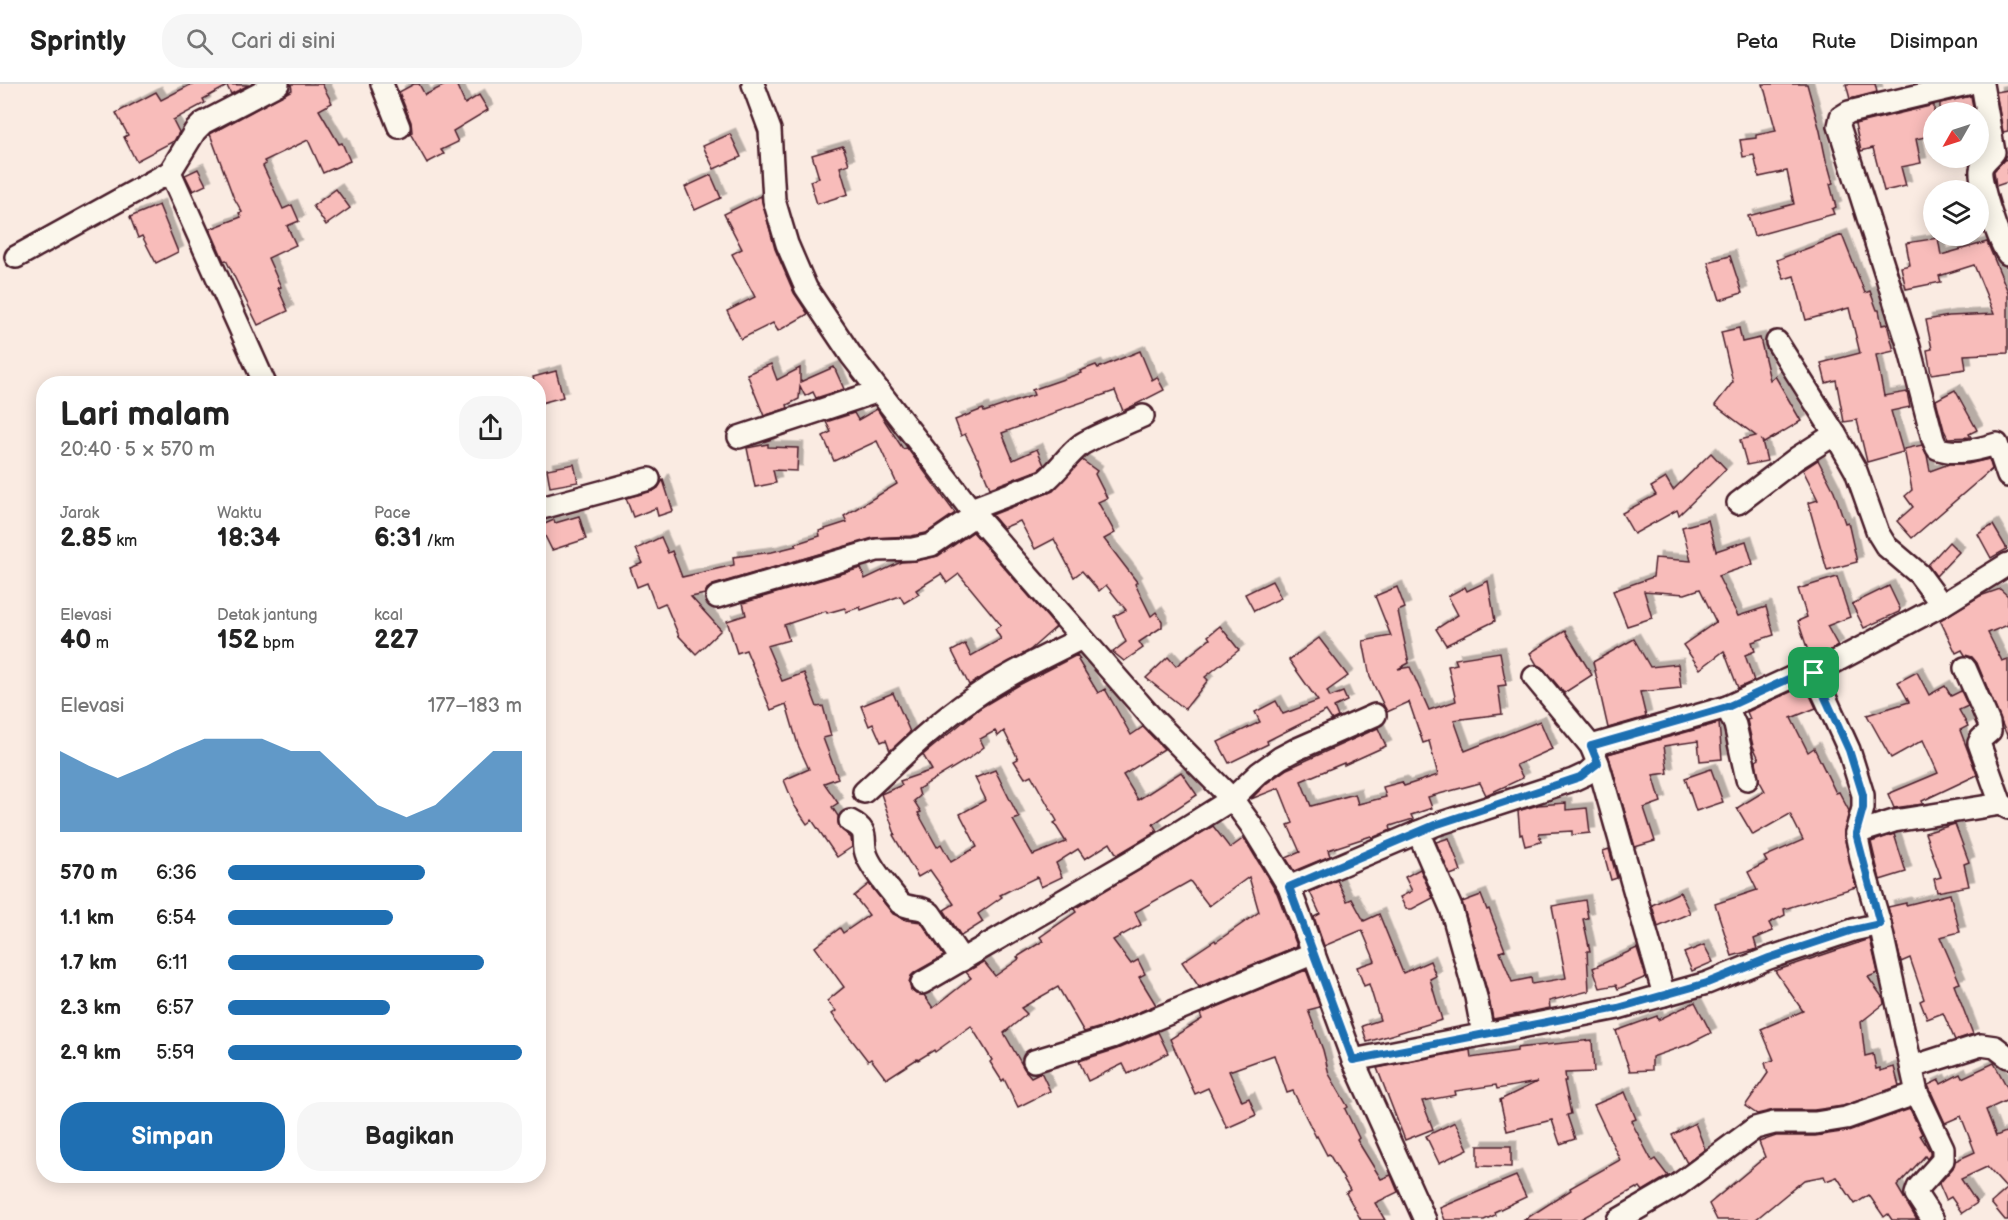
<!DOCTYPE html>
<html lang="id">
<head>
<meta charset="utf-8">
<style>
  body { margin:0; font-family:"Balsamiq Sans",sans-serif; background:#f6f6f6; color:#222; height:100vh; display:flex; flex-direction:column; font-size:22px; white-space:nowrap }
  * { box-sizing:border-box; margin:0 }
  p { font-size:20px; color:#767676 }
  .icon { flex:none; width:33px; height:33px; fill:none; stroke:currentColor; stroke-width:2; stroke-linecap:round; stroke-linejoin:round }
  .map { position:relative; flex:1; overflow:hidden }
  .panel { position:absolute; left:36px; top:292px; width:510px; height:807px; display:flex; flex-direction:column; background:#fff; border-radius:24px; box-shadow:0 3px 15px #0003 }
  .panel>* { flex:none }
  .needle { width:39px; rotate:231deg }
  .buttons { position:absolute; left:1923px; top:18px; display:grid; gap:12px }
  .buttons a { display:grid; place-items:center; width:66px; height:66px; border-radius:50%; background:#fff; box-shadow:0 3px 15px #0003; font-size:30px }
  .pin { position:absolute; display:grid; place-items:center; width:51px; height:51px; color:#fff; margin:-26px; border-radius:12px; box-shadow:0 3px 9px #0006 }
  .round { display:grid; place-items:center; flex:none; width:63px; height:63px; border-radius:24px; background:#f6f6f6 }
  .summary { display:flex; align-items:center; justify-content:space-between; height:102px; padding:0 24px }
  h1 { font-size:33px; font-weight:700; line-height:45px }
  .stats { display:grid; grid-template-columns:repeat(3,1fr); gap:9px; height:102px; padding:6px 24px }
  .stats div { display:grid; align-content:center }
  .stats b { font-size:26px; font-weight:700 }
  .stats small { font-size:16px; font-weight:400 }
  .stats p { font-size:16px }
  .chart { height:168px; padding:12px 24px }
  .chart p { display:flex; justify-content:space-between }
  .chart svg { width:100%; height:108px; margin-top:6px; fill:#1f6fb2; opacity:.7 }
  .button { display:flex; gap:12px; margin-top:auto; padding:12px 24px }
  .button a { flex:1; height:69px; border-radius:24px; background:#1f6fb2; color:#fff; font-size:24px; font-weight:700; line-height:69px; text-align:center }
  .button a+a { background:#f6f6f6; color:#222 }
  ul { padding:0 24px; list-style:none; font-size:20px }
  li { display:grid; grid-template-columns:96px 72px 1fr; align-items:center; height:45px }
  li i { height:15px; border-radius:8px; background:#1f6fb2 }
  header { display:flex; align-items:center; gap:36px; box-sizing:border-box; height:84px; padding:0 30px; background:#fff; border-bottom:2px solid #e0e0e0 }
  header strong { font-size:28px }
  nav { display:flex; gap:33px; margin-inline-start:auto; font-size:21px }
  .search { width:420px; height:54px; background:#f6f6f6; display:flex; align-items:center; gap:15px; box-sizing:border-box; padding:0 21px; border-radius:24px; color:#767676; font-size:22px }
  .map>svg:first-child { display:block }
  .building { fill:#f8bcba; stroke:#4a1f2b; stroke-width:1.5; fill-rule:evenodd; filter:url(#shadow) }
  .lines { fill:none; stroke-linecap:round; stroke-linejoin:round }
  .minor-casing { stroke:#4a1f2b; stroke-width:26 }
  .minor { stroke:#fbf7ec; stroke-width:21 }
  .route-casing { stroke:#fff; stroke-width:12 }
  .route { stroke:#1f6fb2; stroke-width:8 }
</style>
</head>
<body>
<header>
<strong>Sprintly</strong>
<div class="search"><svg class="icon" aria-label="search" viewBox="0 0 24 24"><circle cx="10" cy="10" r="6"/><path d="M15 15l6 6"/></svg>Cari di sini</div>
<nav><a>Peta</a><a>Rute</a><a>Disimpan</a></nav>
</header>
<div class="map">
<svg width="2008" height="1136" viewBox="0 0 2008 1136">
  <defs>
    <filter id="shadow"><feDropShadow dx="5.5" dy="-5.5" stdDeviation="0" flood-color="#0004"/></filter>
  </defs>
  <rect width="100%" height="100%" fill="#faebe2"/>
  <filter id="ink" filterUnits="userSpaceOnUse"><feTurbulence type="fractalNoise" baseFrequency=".0167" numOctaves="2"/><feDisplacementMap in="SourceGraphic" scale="12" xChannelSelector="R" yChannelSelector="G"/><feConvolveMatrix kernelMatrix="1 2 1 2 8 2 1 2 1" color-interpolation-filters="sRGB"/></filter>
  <g filter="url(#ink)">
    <g class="building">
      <path d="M192 0 249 1 231 10 227 2 203 15 205 19 173 36 179 48 174 57 136 77 124 53 128 51 116 29 156 8 161 16Z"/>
      <path d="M291 0H322L332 19 319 26 339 60 342 59 350 77 323 89 308 56 264 77 266 80 263 82 283 125 292 121 299 137 287 142 296 161 268 174 281 203 278 204 288 227 258 241 226 176 224 177 210 145 241 133 239 129 242 128 233 112 210 50 292 6Z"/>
      <path d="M414 0H419L425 11 447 0H456L465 20 479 11 488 26 453 47 458 58 441 66 444 70 427 79 410 49 412 48 411 38 399 8Z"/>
      <path d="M1763 0H1807L1820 47 1827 81H1828L1833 99 1830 100 1836 123 1832 125 1834 130 1754 152 1748 132 1794 120 1787 87 1759 93 1754 71 1743 73 1740 56 1756 54V51L1776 47Z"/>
      <path d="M1846 0H1875L1877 8 1850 15Z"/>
      <path d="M2008 6V47L2003 48 1996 8Z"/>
      <path d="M1971 12 1974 28H1940V19Z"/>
      <path d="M1934 21V51L1916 55 1921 79 1901 83 1906 102 1884 107 1873 64 1861 67 1855 40Z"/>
      <path d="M730 50 741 73 714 85 703 62Z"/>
      <path d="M843 62 849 80 840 83 848 110 817 120 810 97 819 94 812 71Z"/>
      <path d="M2008 75V98L1996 102 1994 87 2004 76Z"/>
      <path d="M198 85 206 101 193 107 185 91Z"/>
      <path d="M711 91 721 114 695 126 685 103Z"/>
      <path d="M336 105 350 124 326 141 313 122Z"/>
      <path d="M761 112 775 165 794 209 808 230 778 247 773 239 741 255 727 227 755 213 732 170 742 165 724 130Z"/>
      <path d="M159 121 178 168 156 179 142 152 138 154 130 133Z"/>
      <path d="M1842 151 1865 209 1870 207 1877 226H1879L1882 241 1887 240 1894 267 1876 271 1884 312 1907 308 1910 323 1891 327 1903 368 1867 378 1857 336 1844 338 1836 296 1826 299 1821 279 1860 269 1849 224 1806 236 1794 192 1784 195 1777 176Z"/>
      <path d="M1938 154 1941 171 1987 158 2008 208V269L1964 271 1966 285 1931 290 1927 266 1932 265 1926 236 1949 232 1994 230 1974 181 1939 192 1941 198 1906 205 1901 183 1910 181 1906 159Z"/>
      <path d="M1730 172 1742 209 1720 216 1708 178Z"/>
      <path d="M1739 244 1742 258 1760 254 1770 296 1775 292 1801 337 1764 359 1762 357 1767 377 1747 381 1740 356 1756 352 1715 321 1733 298 1721 248Z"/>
      <path d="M1140 267 1152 296 1157 293 1164 306 1123 327 1115 307 1056 327V329L1002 349 1013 376 1037 365 1044 381 1038 386 990 404 978 374H977L965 350 961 352 955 336 983 325 984 328 1034 311 1032 306 1081 289 1080 287 1096 281 1098 284Z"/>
      <path d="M771 280 777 296 800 284V298L834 283 844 305 816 314 813 308 805 312 800 302 799 315 787 321 788 324 764 332 747 290Z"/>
      <path d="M556 287 563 313 541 319 538 300H535L533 293Z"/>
      <path d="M1955 306 1977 346 1969 350 1971 353 1948 354 1944 346 1936 316Z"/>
      <path d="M877 325 903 365 907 364 955 429 926 449 911 452 873 454 713 501 707 505 705 510 691 513 721 546 696 570 679 552 665 519 656 523 647 499 637 503 630 484 643 479 636 465 661 453 668 469 672 467 682 493 734 481 733 473 772 468 796 462 795 460 820 452 819 447 847 438 844 432 897 400 877 357 834 377 823 352 831 348 826 338 854 329 858 336Z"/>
      <path d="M768 360V363L798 364 797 387 773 386 776 399 755 403 747 364Z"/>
      <path d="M1922 361 1927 371 1930 387 1949 380H1968L1989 375 1992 385 1912 454 1897 437 1913 423 1905 412 1912 406 1904 365Z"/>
      <path d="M1711 369 1726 385 1679 431 1677 426 1634 450 1622 429 1656 411 1651 403 1666 394 1673 406Z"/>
      <path d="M1082 376 1097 387 1095 390 1107 414 1098 418 1115 449 1104 455 1137 498 1135 500 1151 532 1156 528 1162 537V543L1139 558 1143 564 1124 577 1113 568 1126 558 1114 532 1126 526 1106 501 1099 507 1082 487 1074 493 1054 455 1035 465 1020 437 1003 444 992 431 1053 407Z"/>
      <path d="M1818 376 1834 407 1845 439 1848 438 1857 478 1827 486 1808 419 1818 416 1803 386Z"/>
      <path d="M574 380 578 398 550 403 547 385Z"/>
      <path d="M663 396 673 427 658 432 656 424 633 433 626 414 653 407 658 404Z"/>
      <path d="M579 432 586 455 552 466 540 442 554 436 555 439Z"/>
      <path d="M1708 436 1716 467 1746 457 1753 480 1718 492 1738 532 1766 523 1774 551 1752 558 1755 567 1745 571 1754 597 1738 604 1724 567 1700 585 1683 561 1716 538 1700 505 1685 510 1644 507 1652 534 1627 542 1613 507 1653 493 1655 474 1691 477 1682 443Z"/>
      <path d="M1993 441 2007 465 1991 474 1978 450Z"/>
      <path d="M973 448 1056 543 1030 566 969 601 952 567 965 560 971 572 1001 555 995 545 1001 541 959 490 947 499 941 490 916 506 919 510 904 519 900 512 861 526 860 523 846 528 845 524 827 529 826 527 784 541 789 556 767 562 782 597 804 589 817 623 823 622 831 652 823 654 838 694 824 699 838 719 832 723 838 732 839 743 851 754 852 763 837 773 812 736 807 740 794 721 784 696 809 685 798 661 786 620 771 626 746 566 737 569 727 537 746 531 743 519 861 484 865 495 901 478 916 477 938 472Z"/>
      <path d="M1949 458 1959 468 1936 492 1928 481Z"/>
      <path d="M1837 493 1850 533 1827 542 1838 562 1811 576 1798 537 1807 533 1798 505Z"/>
      <path d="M1272 497 1281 514 1254 527 1245 510Z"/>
      <path d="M1488 497 1495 537 1446 561 1436 545 1458 531 1448 512 1465 503 1467 507Z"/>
      <path d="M1889 502 1900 525 1899 528 1864 544 1852 520Z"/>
      <path d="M1397 503 1405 524 1398 527 1409 579 1398 585 1410 583 1429 626 1456 617 1448 582 1457 580 1455 575 1500 568 1506 601 1498 602 1502 630 1454 636 1465 667 1540 637 1552 665 1516 681 1523 694 1486 711 1480 699 1428 713 1432 724 1411 731 1413 735 1390 742 1391 746 1372 754 1371 752 1328 766 1330 772 1294 787 1286 774 1300 768 1288 741 1293 739 1279 704 1251 715 1267 699 1287 685 1378 644 1386 662 1344 681V679L1301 697 1311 722 1355 710 1358 720 1386 713 1383 703 1402 698 1404 702 1438 691 1429 657 1423 659 1409 618 1387 628 1370 593 1363 557 1391 552 1375 512Z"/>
      <path d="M2000 505 2008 512V541L1988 549 2002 577 2008 575V654L1977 579 1972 573 1965 571 1962 566 1956 569 1940 536 1980 512Z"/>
      <path d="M1220 542 1239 566 1205 593 1208 596 1185 625 1146 594 1168 573 1176 582 1210 555 1208 552Z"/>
      <path d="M1565 547 1592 591 1564 609 1544 585 1537 581 1530 569Z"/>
      <path d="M1319 554 1348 592 1327 607 1330 613 1343 608 1347 617 1334 623 1338 633 1332 636 1326 627 1267 657 1268 660 1229 679 1218 658 1260 638 1255 628 1276 617 1283 630 1318 617 1289 576Z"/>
      <path d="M1634 555 1650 583 1678 580 1681 604 1640 608 1646 633 1608 644 1593 578Z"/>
      <path d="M1077 571 1080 575 1078 576 1098 609 1105 605 1131 651 1143 643 1164 665 1123 691 1138 716 1181 688 1197 711 1153 740 1157 747 1117 771 1110 759 1085 775 1078 765 1056 779 1062 793 1041 803 1037 793 1000 811 1002 813 978 830 983 838 961 852 944 826 954 820 930 786 918 793 893 751 895 750 881 710 902 701 900 697 932 686 923 671 980 624 1019 601ZM995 647 998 652 1004 647 1018 675 1014 677 1025 694 1031 691 1057 737 1054 739 1066 758 1033 771 1013 736 1019 734 995 686 975 694 986 716 960 730 977 763 951 778 941 760 937 763 918 729 921 728 914 717 920 712 918 705 968 675 984 663 980 655Z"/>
      <path d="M1917 588 1929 611 1945 602 1951 612 1961 607 1968 622 1959 626 1968 642 1960 646 1977 691 1922 717 1923 720 1894 724 1888 710 1938 689 1923 656 1891 674 1867 631 1909 618 1898 598Z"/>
      <path d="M1806 603 1816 624 1791 634 1808 668 1814 664 1836 709 1839 708 1849 727 1844 752 1856 803 1784 825 1785 831 1769 839 1773 847 1754 855 1757 865 1732 872 1715 820 1757 806 1748 788 1767 778 1764 773 1803 756 1790 730 1753 751 1737 724 1765 707 1759 696 1756 677 1759 675 1753 662 1747 636 1750 635 1747 628 1799 604Z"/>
      <path d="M893 609 910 648 890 667 886 656 881 658 873 640 869 642 861 622Z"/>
      <path d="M1719 639 1722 675 1700 677 1698 657 1664 662 1668 689 1653 691 1661 718 1644 724 1655 757 1635 763 1608 670Z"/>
      <path d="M1711 685 1723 718 1696 727 1685 694Z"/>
      <path d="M1566 719V726L1587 724 1590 749 1572 751V747L1539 749 1541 758 1525 762 1522 750 1520 751 1518 727 1538 721Z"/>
      <path d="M1955 740 1969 778 1964 780 1969 802 1937 808 1934 795 1941 793 1925 749Z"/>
      <path d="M1213 742 1230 764 1244 754 1277 809 1297 862 1199 903 1182 878 1215 856 1216 858 1259 828 1249 793 1209 822 1190 797 1135 828 1141 841 1113 856 1131 880 1138 876 1145 890 1139 893 1156 921 1108 941 1084 948 1058 903 1021 924 1027 930 1004 949 1025 986 1031 993 1041 988 1050 1007 1018 1023 1004 995 1002 997 990 978 992 976 971 942 935 968 934 966 918 976 917 975 886 995 871 975 868 977 832 930 836 927 827 917 844 903 815 863 840 844 843 849 869 831 854 812 869 800 893 830 906 836 921 838 944 872 915 888 911 892 909 898 911 906 916 910 924 911 933 924 971 894 966 888 984 878 995 892 1019 875 1017 873 1043 857 1040 853 1076 828 1074 825Z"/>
      <path d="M1894 750 1906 788 1880 796 1871 758Z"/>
      <path d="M1449 754 1461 787 1450 791 1436 758Z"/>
      <path d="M1609 765 1617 794 1611 796 1603 767Z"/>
      <path d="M1420 785 1433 814 1412 825H1406L1400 813 1412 807 1405 793Z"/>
      <path d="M1337 796 1347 817 1352 815 1364 837 1379 830 1403 889 1430 877 1436 892 1430 895 1442 936 1367 958 1362 942 1380 936 1369 900 1364 902 1357 883 1375 877 1362 846 1324 862 1314 833 1320 830 1310 808Z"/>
      <path d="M1680 808 1690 829 1658 843 1652 821Z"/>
      <path d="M1950 810 1960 848 1940 853 1960 899 1954 901 1973 950 1955 956 1943 929 1927 935 1920 917 1924 915 1910 874 1901 878 1888 823 1906 819V821Z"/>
      <path d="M1481 811 1487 826 1489 825 1505 866 1500 868 1512 898 1531 894 1532 900 1566 894 1552 822 1585 816 1588 834 1583 835 1590 867H1587L1589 907 1549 917 1550 924 1493 935 1488 910 1462 818Z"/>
      <path d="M1870 855 1878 889 1868 893 1883 914 1884 920 1861 938 1865 972 1873 970 1876 985 1880 984V987L1894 983 1899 1002 1843 1022 1814 1026H1774L1757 1030 1745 1022 1768 989 1765 979 1774 976 1761 945 1803 927 1775 887Z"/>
      <path d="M1704 861 1713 878 1692 887 1684 869Z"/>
      <path d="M1637 864 1646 893 1618 905 1616 901 1600 904 1593 884Z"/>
      <path d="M1306 886 1320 923 1308 926 1323 966 1329 990 1348 1023 1345 1025 1359 1054 1357 1056 1381 1095 1391 1091 1398 1108 1375 1119 1385 1136H1361L1346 1109 1350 1106 1329 1070 1327 1071 1317 1052 1316 1053 1293 1007 1287 1009 1274 971 1229 987 1242 1017 1249 1014 1256 1031 1227 1044 1208 1004 1195 1010 1170 955 1202 935 1200 930Z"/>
      <path d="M1695 918 1711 949 1687 961 1652 973V986L1630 987 1616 947 1657 932 1658 936Z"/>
      <path d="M1158 948 1168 969 1128 990 1123 980 1088 997 1079 977 1117 965Z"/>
      <path d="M1592 956 1594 988 1565 989 1566 997H1564L1571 1030 1567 1031 1575 1055 1560 1060 1552 1036 1507 1047 1500 1016 1537 998 1497 1005 1496 1001 1455 1007 1456 1011 1422 1017 1433 1045 1405 1056 1377 984 1470 966 1471 974 1517 967V964Z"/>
      <path d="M1994 979 2008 1005V1016L1986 1026 1996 1052 2008 1047V1136H2005L1991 1119 2007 1105 1987 1083 1961 1095 1977 1119 1962 1129 1951 1113 1946 1116 1939 1100 1953 1084 1955 1077 1975 1068 1961 1032 1945 1039 1928 1001 1939 996 1941 1000 1960 990 1962 994Z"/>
      <path d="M1625 1008 1636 1035 1631 1037 1652 1077 1655 1075 1668 1092 1643 1107 1640 1103 1637 1105 1636 1104 1579 1136H1524L1571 1106 1570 1104 1620 1076 1594 1021Z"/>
      <path d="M1910 1025 1922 1050 1920 1051 1930 1067V1071L1927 1075 1925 1072 1897 1102 1917 1136H1892L1888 1130 1884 1133 1869 1111 1855 1120 1837 1093 1826 1097 1824 1092 1804 1096 1755 1136H1717L1709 1120 1765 1073 1759 1058 1776 1052H1815L1848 1047Z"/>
      <path d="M1455 1038 1468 1065 1439 1079 1426 1052Z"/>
      <path d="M1695 1039 1705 1065 1687 1079 1672 1051Z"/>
      <path d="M1478 1062H1511V1083L1478 1082Z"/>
      <path d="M1516 1092 1526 1113 1494 1128 1495 1131 1484 1136H1445L1440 1124Z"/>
    </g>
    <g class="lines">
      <g class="minor-casing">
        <g id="minor">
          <path d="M382 0 399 43"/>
          <path d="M753 0 770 46 774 116 787 160 806 204 851 271 975 431 1153 635 1232 715 1251 741 1289 803 1353 976 1425 1136"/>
          <path d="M1967 0 1849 28 1841 33 1839 42 1909 263 1933 355 1937 364C1956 372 1978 365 1997 360L2008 392"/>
          <path d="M1982 0 1994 68C1990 74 1982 78 1981 86 1979 98 2000 162 2008 170"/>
          <path d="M170 88 265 300"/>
          <path d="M16 173 170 88 195 47 203 39 278 0"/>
          <path d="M1777 258 1835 350 1856 387 1878 449 1886 462 1919 490 1942 521"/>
          <path d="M739 353 879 307"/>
          <path d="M1738 419 1797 374 1835 350"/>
          <path d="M538 425 649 395"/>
          <path d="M971 425 1045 397C1059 386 1068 370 1082 360 1101 349 1123 341 1143 332"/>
          <path d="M717 513 877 466 913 465 931 461 975 431"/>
          <path d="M1965 584 1989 639 1990 647 1981 655 1979 659 2001 720"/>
          <path d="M1727 623 1735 641 1747 695"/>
          <path d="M1591 662 1727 623 1795 592 1814 589"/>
          <path d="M1598 679 1664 911"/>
          <path d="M864 708C899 676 933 641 973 614 1007 590 1045 573 1082 554"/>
          <path d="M850 737C872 748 860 756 867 772 873 787 890 806 900 819 910 826 921 821 930 829L962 876"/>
          <path d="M1418 748 1451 824 1476 913 1483 950"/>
          <path d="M1856 749 1894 737 2001 720 2008 724"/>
          <path d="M1289 803 1435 741 1573 696 1586 690 1598 679 1591 662 1534 593"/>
          <path d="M922 899 1162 759 1232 715 1259 689 1280 674 1295 666 1375 631"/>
          <path d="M1353 976 1618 924 1707 899 1769 874 1853 846 1880 840"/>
          <path d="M1034 977 1112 953 1314 869"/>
          <path d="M1912 983 1981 961 1995 963 2008 973"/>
          <path d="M1618 1136 1678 1101 1755 1044 1774 1039H1815L1846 1034 1917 1009"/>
          <path d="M1933 1136 1916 1110 1918 1104 1943 1076V1064L1917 1009 1880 840 1862 778 1856 749 1863 724V711L1849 666 1814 589 1942 521 2008 480"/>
        </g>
      </g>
      <use href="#minor" class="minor"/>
    </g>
  </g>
  <g class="lines" filter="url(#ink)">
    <g class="route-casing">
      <path id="route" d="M1814 589 1849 666 1863 711V724L1856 749 1880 840 1853 846 1769 874 1707 899 1618 924 1353 976 1289 803 1435 741 1580 693 1598 679 1591 662 1727 623 1795 592Z"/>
    </g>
    <use href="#route" class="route"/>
  </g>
</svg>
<div class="buttons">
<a><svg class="needle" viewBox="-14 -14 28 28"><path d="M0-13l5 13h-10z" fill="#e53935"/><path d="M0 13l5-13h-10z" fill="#767676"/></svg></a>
<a><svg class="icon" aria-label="layers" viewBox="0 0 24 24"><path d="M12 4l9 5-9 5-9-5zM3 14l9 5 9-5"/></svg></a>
</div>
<div class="pin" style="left:1814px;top:589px;background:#1e9e55"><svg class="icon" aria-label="arrive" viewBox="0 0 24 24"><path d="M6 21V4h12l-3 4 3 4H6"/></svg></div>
<section class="panel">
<div class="summary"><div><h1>Lari malam</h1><p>20:40 · 5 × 570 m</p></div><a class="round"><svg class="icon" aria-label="share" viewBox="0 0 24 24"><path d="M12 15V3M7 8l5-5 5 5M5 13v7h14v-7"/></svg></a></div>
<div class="stats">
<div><p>Jarak</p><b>2.85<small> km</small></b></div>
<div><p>Waktu</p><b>18:34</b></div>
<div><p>Pace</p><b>6:31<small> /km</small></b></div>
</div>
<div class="stats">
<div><p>Elevasi</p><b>40<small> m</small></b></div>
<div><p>Detak jantung</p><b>152<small> bpm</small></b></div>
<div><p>kcal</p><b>227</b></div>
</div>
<div class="chart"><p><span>Elevasi</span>177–183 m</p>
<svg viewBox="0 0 160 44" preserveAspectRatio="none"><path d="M0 44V11L10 17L20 22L30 17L40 11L50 6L60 6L70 6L80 11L90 11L100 22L110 33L120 38L130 33L140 22L150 11L160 11V44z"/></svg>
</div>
<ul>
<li><b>570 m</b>6:36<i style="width:67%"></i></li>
<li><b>1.1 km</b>6:54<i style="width:56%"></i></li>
<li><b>1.7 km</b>6:11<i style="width:87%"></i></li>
<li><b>2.3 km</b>6:57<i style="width:55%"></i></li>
<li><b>2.9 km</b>5:59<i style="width:100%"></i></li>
</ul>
<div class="button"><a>Simpan</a><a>Bagikan</a></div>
</section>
</div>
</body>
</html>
